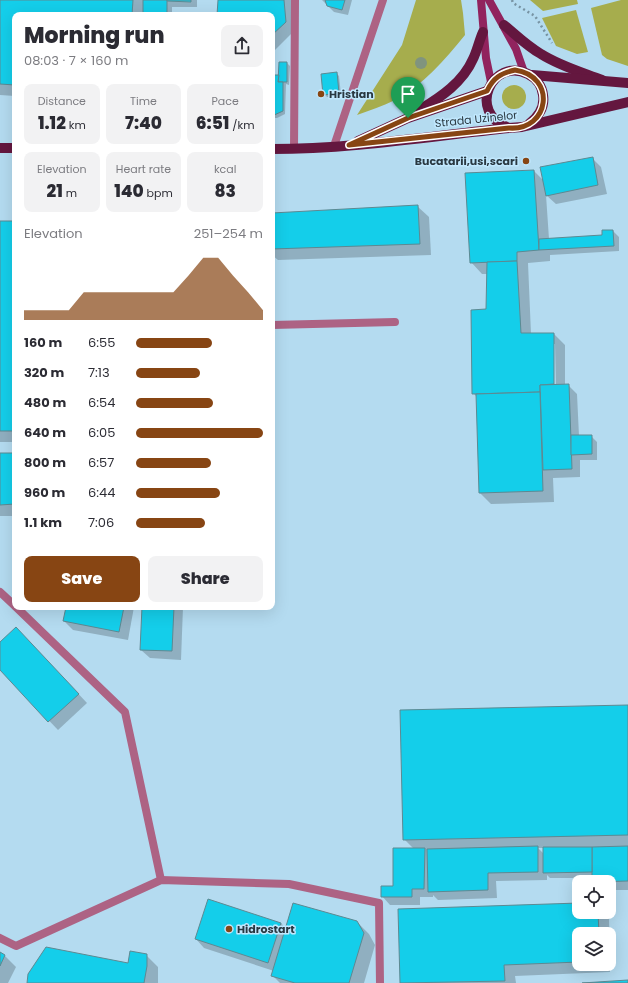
<!DOCTYPE html>
<html lang="en">
<head>
<meta charset="utf-8">
<style>
  body { margin:0; font-family:Poppins,sans-serif; background:#f2f2f3; color:#2b2b33; height:100vh; display:flex; flex-direction:column; font-size:15px; white-space:nowrap }
  * { box-sizing:border-box; margin:0 }
  p { font-size:13px; color:#7c7c81 }
  .icon { flex:none; width:22px; height:22px; fill:none; stroke:currentColor; stroke-width:2; stroke-linecap:round; stroke-linejoin:round }
  .map { position:relative; flex:1; overflow:hidden }
  .drawer { position:absolute; left:12px; top:12px; width:263px; height:598px; display:flex; flex-direction:column; background:#fff; border-radius:8px; box-shadow:0 4px 16px #0002 }
  .drawer>* { flex:none }
  .tools { position:absolute; left:572px; top:875px; display:grid; gap:8px }
  .tools a { display:grid; place-items:center; width:44px; height:44px; border-radius:8px; background:#fff; box-shadow:0 4px 16px #0002; font-size:20px }
  .pin { position:absolute; display:grid; place-items:center; width:34px; height:34px; color:#fff; margin:-41px -17px; border-radius:50% 50% 50% 0; rotate:-45deg; box-shadow:0 0 4px #0007 }
  .pin .icon { rotate:45deg }
  .round { display:grid; place-items:center; flex:none; width:42px; height:42px; border-radius:8px; background:#f2f2f3 }
  .summary { display:flex; align-items:center; justify-content:space-between; height:68px; padding:0 12px }
  h1 { font-size:22px; font-weight:800; line-height:30px }
  .figures { display:grid; grid-template-columns:repeat(3,1fr); gap:6px; height:68px; padding:4px 12px }
  .figures div { display:grid; align-content:center; border-radius:8px; background:#f2f2f3; text-align:center }
  .figures b { font-size:17px; font-weight:800 }
  .figures small { font-size:11px; font-weight:400 }
  .figures p { font-size:11px }
  .chart { height:112px; padding:8px 12px }
  .chart p { display:flex; justify-content:space-between }
  .chart svg { width:100%; height:72px; margin-top:4px; fill:#874513; opacity:.7 }
  .action { display:flex; gap:8px; margin-top:auto; padding:8px 12px }
  .action a { flex:1; height:46px; border-radius:8px; background:#874513; color:#fff; font-size:16px; font-weight:800; line-height:46px; text-align:center }
  .action a+a { background:#f2f2f3; color:#2b2b33 }
  ul { padding:0 12px; list-style:none; font-size:13px }
  li { display:grid; grid-template-columns:64px 48px 1fr; align-items:center; height:30px }
  li i { height:10px; border-radius:5px; background:#874513 }
  .map>svg:first-child { display:block }
  .green { fill:#a6ad4d }
  .shadow { fill:#0003; fill-rule:evenodd }
  .building { fill:#14ceea; stroke:#5d8992 }
  .lines { fill:none; stroke-linecap:round; stroke-linejoin:round }
  .path { stroke:#7793a3; stroke-width:2.5; stroke-dasharray:2 3; stroke-linecap:butt }
  .service { stroke:#ad6384; stroke-width:8 }
  .minor { stroke:#ad6384; stroke-width:8 }
  .secondary { stroke:#91235e; stroke-width:8 }
  .primary { stroke:#64173f; stroke-width:10 }
  .tree { fill:#80947e }
  .route-casing { stroke:#fff; stroke-width:8 }
  .route { stroke:#874513; stroke-width:5 }
  .poi-dot { fill:#874513; stroke:#c1e8fe; stroke-width:1.5 }
  .labels { text-anchor:middle; stroke-width:3; stroke-linejoin:round; paint-order:stroke }
  .poi-label { font-size:11px; font-weight:bold; fill:#293841; stroke:#c1e8fe; text-anchor:start }
  .street-label { font-size:11px; fill:#293841; stroke:#c1e8fe }
</style>
</head>
<body>
<div class="map">
<svg width="628" height="983" viewBox="0 0 628 983">
  <rect width="100%" height="100%" fill="#b4dbf0"/>
  <g class="green">
    <path d="M416 0H461L463 13 465 35C445 60 423 85 395 100 383 106 370 110 357 115L402 45Z"/>
    <path d="M530 0H577L578 4 543 11Z"/>
    <path d="M621 0H628V66L607 59 602 55 591 8Z"/>
    <path d="M576 10 588 52 577 54 556 46 542 18Z"/>
    <circle cx="514" cy="97" r="12"/>
  </g>
  <g class="shadow">
    <path d="M0 0H197V7H172V15H15V96L0 95Z"/>
    <path d="M219 0H292L294 31 272 53V15H218Z"/>
    <path d="M322 0H352L348 15 334 12Z"/>
    <path d="M287 63 290 66 289 85 286 84 285 114 277 118H273L272 111H274L279 76Z"/>
    <path d="M336 73 339 76 341 95 327 97 324 94Z"/>
    <path d="M592 158 601 167 607 194 556 204 546 195 549 239 603 236 613 231 619 237V251L550 255V261L528 263 531 334H554L565 345V385H568L577 394 579 436H591L597 442V460H580V477L553 478 554 502 491 504 480 493 477 397 473 393 487 310 488 274H482L471 262 534 171 544 181ZM553 344H555L556 389H554Z"/>
    <path d="M417 206 429 217 431 255 278 260 272 255V214Z"/>
    <rect x="0" y="222" width="15" height="220"/>
    <path d="M15 453V516H0V454Z"/>
    <path d="M67 607H134L128 640 73 630 64 621Z"/>
    <path d="M143 607H183L181 660 150 658 141 650Z"/>
    <path d="M25 637 87 703 58 730 0 669V643Z"/>
    <path d="M628 706V890H609V882H594L593 878H550L547 875V880L496 881 497 898 438 900 433 895V897H420V905H390L382 896 394 887 414 849 404 839ZM538 848H544V854Z"/>
    <path d="M579 904V912H606L609 915 610 972 515 976 516 983H401L399 910ZM579 934H609V964H579Z"/>
    <path d="M357 922 369 934 375 945 364 983H280L272 975 274 971 204 948 196 939 281 923 286 929Z"/>
    <path d="M0 953 5 956 16 967 8 983H0Z"/>
    <path d="M146 955 158 967V983H28L128 964Z"/>
  </g>
  <g class="building">
    <path d="M0 0H133L132 15H15V85L0 84Z"/>
    <rect x="143" y="0" width="24" height="15"/>
    <path d="M167 0H191V2L167 1Z"/>
    <path d="M218 0H284L286 22 272 35V15H217Z"/>
    <path d="M325 0H345L342 10 327 6Z"/>
    <path d="M279 62H287V82H278Z"/>
    <path d="M337 72 339 93 323 95 321 74Z"/>
    <path d="M273 75H279L278 82H283V111L272 116Z"/>
    <path d="M593 157 598 185 546 196 540 167Z"/>
    <path d="M534 170 539 250 517 252V261L470 263 465 173Z"/>
    <path d="M418 205 420 244 272 249V213Z"/>
    <rect x="0" y="221" width="15" height="210"/>
    <path d="M602 230H613L614 246 539 250V239L602 235Z"/>
    <path d="M517 261 521 333H554V384L540 385V392L472 394 471 310 486 309 487 262Z"/>
    <path d="M569 384 572 469 543 470 540 385Z"/>
    <path d="M540 392 543 491 479 493 476 394Z"/>
    <path d="M571 435H592V454L571 455Z"/>
    <path d="M0 453H15V504L0 505Z"/>
    <path d="M66 607H124L119 632 63 621Z"/>
    <path d="M142 607H174L172 651 140 650Z"/>
    <path d="M16 627 79 694 48 722 0 670V642Z"/>
    <path d="M628 705V835L403 840 400 710Z"/>
    <path d="M538 846V872L488 873V890L428 892 427 849Z"/>
    <path d="M628 846V881L592 882V847Z"/>
    <path d="M543 847H592V872L543 873Z"/>
    <path d="M393 848H425L424 889H412V897H381V886H393Z"/>
    <path d="M208 899 281 923 268 963 195 939Z"/>
    <path d="M293 903 357 921 364 933 349 983H295L271 976Z"/>
    <path d="M579 903V912H598L599 934H579V962L504 965 505 981 400 983 398 909Z"/>
    <path d="M46 947 128 963 130 951 147 954V966L144 983H27L28 974Z"/>
    <path d="M0 952 5 955 0 966Z"/>
    <path d="M628 980V983H582Z"/>
  </g>
  <g class="lines">
    <path class="path" d="M512 0 513 3 535 16 552 43"/>
    <g class="service">
      <path d="M334 146 383 0"/>
      <path d="M272 325 395 322"/>
      <path d="M0 592 15 606"/>
      <path d="M16 607 125 712 161 880"/>
      <path d="M0 938 16 946 161 880 289 884 379 903 380 983"/>
    </g>
    <path class="minor" d="M294 149 295 0"/>
    <g class="secondary">
      <path d="M481 0 486 58 491 82"/>
      <path d="M489 0 516 49 524 72"/>
    </g>
    <g class="primary">
      <path d="M504 25C516 35 527 46 541 54 560 66 581 72 602 80"/>
      <path d="M532 75 628 83"/>
      <path d="M421 109C441 97 463 82 473 59 477 51 479 41 483 32"/>
      <path d="M509 128C466 113 492 56 528 74 536 78 542 86 543 95 545 107 538 117 529 124"/>
      <path d="M358 141 408 118 487 91"/>
      <path d="M0 148H15"/>
      <path d="M272 149C351 149 431 136 509 128L522 127 628 102"/>
    </g>
  </g>
  <circle class="tree" cx="421" cy="63" r="6"/>
  <g class="lines">
    <g class="route-casing">
      <path id="route" d="M515 70C557 76 550 131 509 128L349 145 408 118 487 91C493 78 501 73 515 70Z"/>
    </g>
    <use href="#route" class="route"/>
  </g>
  <g class="poi-dot">
    <circle cx="321" cy="94" r="4"/>
    <circle cx="526" cy="161" r="4"/>
    <circle cx="229" cy="929" r="4"/>
  </g>
  <g class="labels">
    <g class="poi-label">
      <text x="329" y="98">Hristian</text>
      <text x="518" y="165" text-anchor="end">Bucatarii,usi,scari</text>
      <text x="237" y="933">Hidrostart</text>
    </g>
    <g class="street-label">
      <text transform="translate(476 119) rotate(-6)" y="4">Strada Uzinelor</text>
    </g>
  </g>
</svg>
<div class="tools">
<a><svg class="icon" aria-label="locate" viewBox="0 0 24 24"><circle cx="12" cy="12" r="6"/><path d="M12 2v4M12 18v4M2 12h4M18 12h4"/></svg></a>
<a><svg class="icon" aria-label="layers" viewBox="0 0 24 24"><path d="M12 4l9 5-9 5-9-5zM3 14l9 5 9-5"/></svg></a>
</div>
<div class="pin" style="left:408px;top:118px;background:#1e9e55"><svg class="icon" aria-label="arrive" viewBox="0 0 24 24"><path d="M6 21V4h12l-3 4 3 4H6"/></svg></div>
<section class="drawer">
<div class="summary"><div><h1>Morning run</h1><p>08:03 · 7 × 160 m</p></div><a class="round"><svg class="icon" aria-label="share" viewBox="0 0 24 24"><path d="M12 15V3M7 8l5-5 5 5M5 13v7h14v-7"/></svg></a></div>
<div class="figures">
<div><p>Distance</p><b>1.12<small> km</small></b></div>
<div><p>Time</p><b>7:40</b></div>
<div><p>Pace</p><b>6:51<small> /km</small></b></div>
</div>
<div class="figures">
<div><p>Elevation</p><b>21<small> m</small></b></div>
<div><p>Heart rate</p><b>140<small> bpm</small></b></div>
<div><p>kcal</p><b>83</b></div>
</div>
<div class="chart"><p><span>Elevation</span>251–254 m</p>
<svg viewBox="0 0 160 44" preserveAspectRatio="none"><path d="M0 44V38L10 38L20 38L30 38L40 27L50 27L60 27L70 27L80 27L90 27L100 27L110 17L120 6L130 6L140 17L150 27L160 38V44z"/></svg>
</div>
<ul>
<li><b>160 m</b>6:55<i style="width:60%"></i></li>
<li><b>320 m</b>7:13<i style="width:50%"></i></li>
<li><b>480 m</b>6:54<i style="width:61%"></i></li>
<li><b>640 m</b>6:05<i style="width:100%"></i></li>
<li><b>800 m</b>6:57<i style="width:59%"></i></li>
<li><b>960 m</b>6:44<i style="width:66%"></i></li>
<li><b>1.1 km</b>7:06<i style="width:54%"></i></li>
</ul>
<div class="action"><a>Save</a><a>Share</a></div>
</section>
</div>
</body>
</html>
